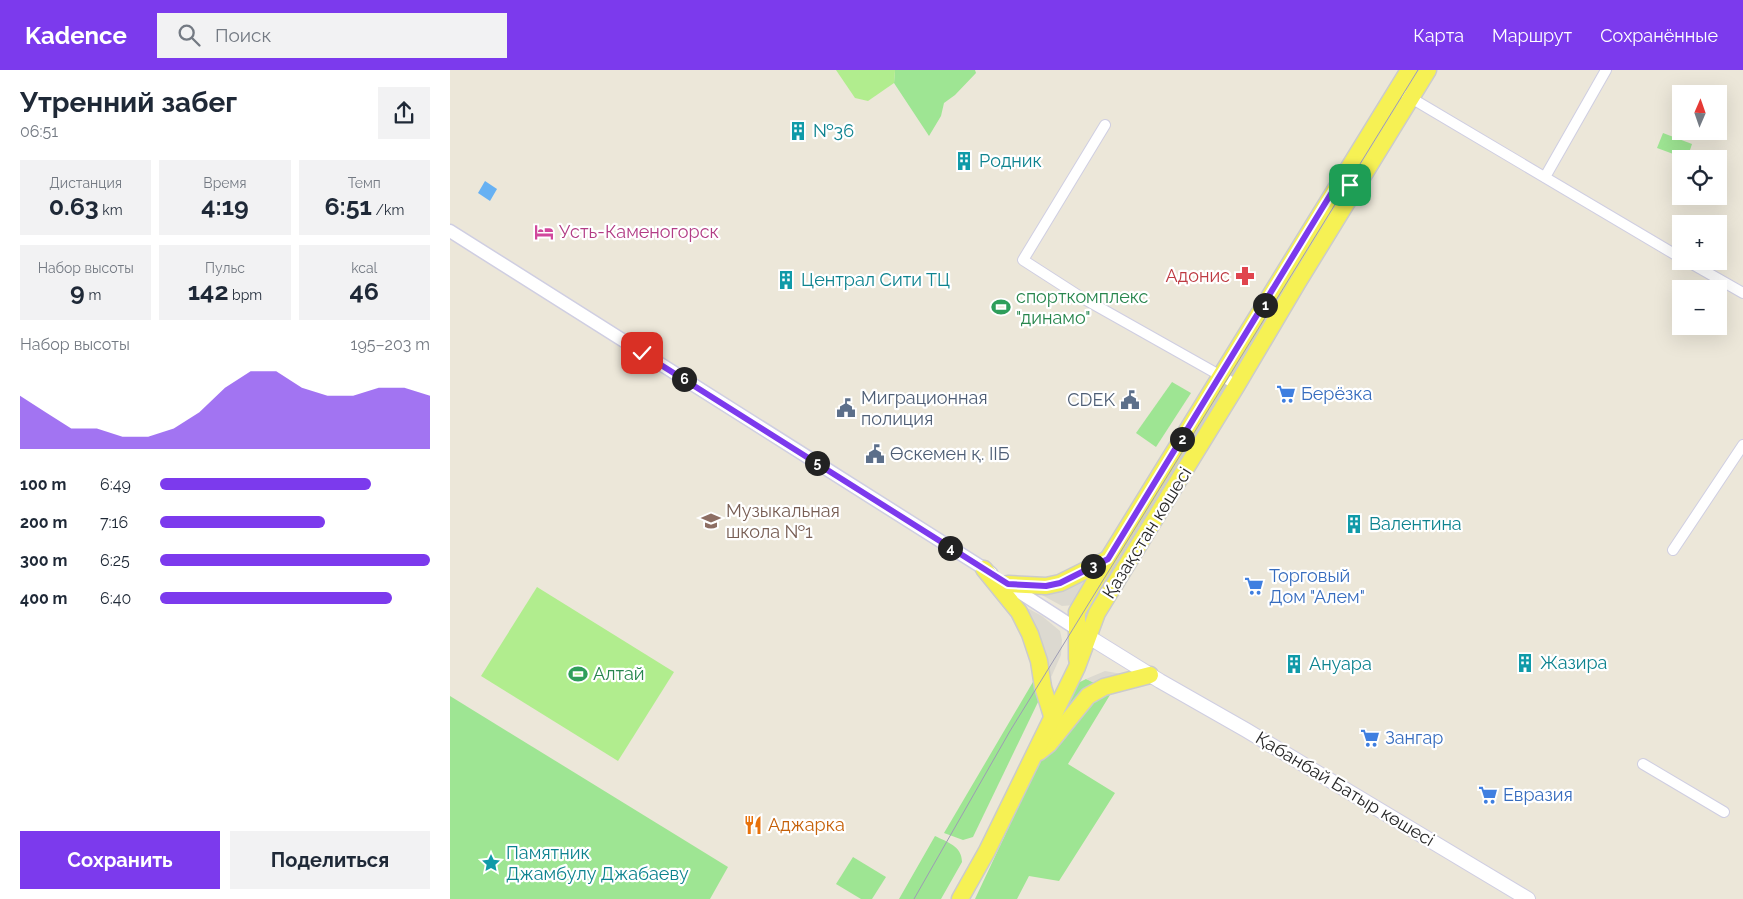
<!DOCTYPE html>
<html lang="ru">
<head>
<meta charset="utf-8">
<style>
  body { margin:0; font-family:Raleway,sans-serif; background:#f2f2f3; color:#1f2937; height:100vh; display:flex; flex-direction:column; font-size:19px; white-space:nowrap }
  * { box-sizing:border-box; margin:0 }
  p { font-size:16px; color:#747a83 }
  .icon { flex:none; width:28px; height:28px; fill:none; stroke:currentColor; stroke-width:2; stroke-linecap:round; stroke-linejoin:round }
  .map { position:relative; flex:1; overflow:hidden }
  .panel { display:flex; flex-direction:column; background:#fff; width:450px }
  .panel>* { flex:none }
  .needle { width:32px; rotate:2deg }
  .tools { position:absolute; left:1222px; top:15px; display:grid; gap:10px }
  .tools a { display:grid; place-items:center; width:55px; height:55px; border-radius:0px; background:#fff; box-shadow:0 5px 20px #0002; font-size:25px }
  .pin { position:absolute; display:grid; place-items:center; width:42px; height:42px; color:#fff; margin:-21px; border-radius:10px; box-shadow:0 2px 8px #0006 }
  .km { position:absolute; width:25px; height:25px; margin:-12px; border-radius:50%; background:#222; color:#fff; font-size:14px; line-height:25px; text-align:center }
  .round { display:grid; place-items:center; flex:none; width:52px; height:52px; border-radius:0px; background:#f2f2f3 }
  .overview { display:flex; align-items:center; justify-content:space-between; height:85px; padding:0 20px }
  h1 { font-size:28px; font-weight:700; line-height:38px }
  .stats { display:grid; grid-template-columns:repeat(3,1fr); gap:8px; height:85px; padding:5px 20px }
  .stats div { display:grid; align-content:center; border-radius:0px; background:#f2f2f3; text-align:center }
  .stats b { font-size:25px; font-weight:700 }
  .stats small { font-size:14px; font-weight:400 }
  .stats p { font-size:14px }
  .chart { height:140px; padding:10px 20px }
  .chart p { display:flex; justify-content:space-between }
  .chart svg { width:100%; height:90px; margin-top:5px; fill:#7c3aed; opacity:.7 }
  .primary-button { display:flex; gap:10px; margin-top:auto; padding:10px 20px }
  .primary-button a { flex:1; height:58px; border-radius:0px; background:#7c3aed; color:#fff; font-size:20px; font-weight:700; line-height:58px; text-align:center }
  .primary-button a+a { background:#f2f2f3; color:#1f2937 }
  ul { padding:0 20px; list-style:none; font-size:16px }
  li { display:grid; grid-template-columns:80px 60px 1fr; align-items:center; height:38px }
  li i { height:12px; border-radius:6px; background:#7c3aed }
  header { display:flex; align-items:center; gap:30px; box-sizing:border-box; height:70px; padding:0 25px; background:#7c3aed; color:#fff }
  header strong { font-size:24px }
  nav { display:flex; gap:28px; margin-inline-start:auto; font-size:18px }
  .search { width:350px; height:45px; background:#f2f2f3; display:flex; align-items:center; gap:12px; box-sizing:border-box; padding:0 18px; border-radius:0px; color:#747a83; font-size:19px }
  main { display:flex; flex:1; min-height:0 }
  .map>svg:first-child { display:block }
  .green { fill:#9ee593 }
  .pitch { fill:#b1ed8e }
  .plaza { fill:#dcd9d0 }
  .water { fill:#67b1f3 }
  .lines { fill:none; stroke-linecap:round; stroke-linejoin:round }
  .minor-casing { stroke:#cfcee2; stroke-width:12 }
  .tertiary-casing { stroke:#cfcee2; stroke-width:15 }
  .secondary-casing { stroke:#cfcee2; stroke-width:16 }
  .primary-casing { stroke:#cbcbcb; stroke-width:19 }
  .minor { stroke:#fff; stroke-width:10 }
  .tertiary { stroke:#fff; stroke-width:12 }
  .secondary { stroke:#fff; stroke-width:14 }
  .primary { stroke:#f6f154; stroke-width:16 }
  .tram { stroke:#9d9cb4; stroke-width:1 }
  .route-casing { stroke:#fff; stroke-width:10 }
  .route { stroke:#7c3aed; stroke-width:6 }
  .labels { text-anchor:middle; stroke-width:4.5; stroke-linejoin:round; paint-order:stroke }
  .culture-label { font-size:18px; fill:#0d838f; stroke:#fff; text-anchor:start }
  .hotel-label { font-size:18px; fill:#b23c85; stroke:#fff; text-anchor:start }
  .health-label { font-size:18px; fill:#be3a42; stroke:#fff; text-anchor:end }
  .leisure-label { font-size:18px; fill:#27864d; stroke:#fff; text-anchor:start }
  .shop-label { font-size:18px; fill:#366cbe; stroke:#fff; text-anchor:start }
  .service-label { font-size:18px; fill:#4e5e75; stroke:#fff; text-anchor:start }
  .education-label { font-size:18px; fill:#785e54; stroke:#fff; text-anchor:start }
  .street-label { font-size:18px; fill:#282828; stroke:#fff }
  .food-label { font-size:18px; fill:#c56008; stroke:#fff; text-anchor:start }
</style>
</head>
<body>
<header>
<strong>Kadence</strong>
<div class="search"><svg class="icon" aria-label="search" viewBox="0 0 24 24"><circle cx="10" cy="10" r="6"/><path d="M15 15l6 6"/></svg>Поиск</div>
<nav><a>Карта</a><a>Маршрут</a><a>Сохранённые</a></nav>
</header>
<main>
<section class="panel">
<div class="overview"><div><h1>Утренний забег</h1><p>06:51</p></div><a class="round"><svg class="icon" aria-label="share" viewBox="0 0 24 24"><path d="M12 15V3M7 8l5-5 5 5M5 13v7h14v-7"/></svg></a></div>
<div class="stats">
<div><p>Дистанция</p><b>0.63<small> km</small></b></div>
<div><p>Время</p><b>4:19</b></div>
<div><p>Темп</p><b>6:51<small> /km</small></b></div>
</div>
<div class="stats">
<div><p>Набор высоты</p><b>9<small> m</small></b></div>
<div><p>Пульс</p><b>142<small> bpm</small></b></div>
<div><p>kcal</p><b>46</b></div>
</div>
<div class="chart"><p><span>Набор высоты</span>195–203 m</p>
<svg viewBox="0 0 160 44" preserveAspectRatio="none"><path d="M0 44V18L10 26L20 34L30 34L40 38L50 38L60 34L70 26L80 14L90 6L100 6L110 14L120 18L130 18L140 14L150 14L160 18V44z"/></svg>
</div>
<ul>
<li><b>100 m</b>6:49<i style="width:78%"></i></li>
<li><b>200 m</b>7:16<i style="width:61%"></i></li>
<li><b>300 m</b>6:25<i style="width:100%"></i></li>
<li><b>400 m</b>6:40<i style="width:86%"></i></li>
</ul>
<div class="primary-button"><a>Сохранить</a><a>Поделиться</a></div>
</section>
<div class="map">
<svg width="1293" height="829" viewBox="0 0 1293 829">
  <rect width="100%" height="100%" fill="#ece7d9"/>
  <g class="green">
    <path d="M445 0H525L526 3 505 25 494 33 491 46 479 66 444 13Z"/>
    <path d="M1213 63 1242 74 1237 89 1207 78Z"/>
    <path d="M722 312 741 323 706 377 686 363Z"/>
    <path d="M590 600 589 630 523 767 513 770 494 763Z"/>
    <path d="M636 609 663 620 618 694 665 723 609 811 579 806 567 829H525L626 614Z"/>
    <path d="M0 626 278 797 260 829H0Z"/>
    <path d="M485 766C497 772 512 776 512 792L491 829H449Z"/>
    <path d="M403 787 436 807 422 829H411L386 814Z"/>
  </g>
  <g class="pitch">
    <path d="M386 0H445V1L444 13 418 31 405 28Z"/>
    <path d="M87 517 224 602 168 691 31 606Z"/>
  </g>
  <g class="plaza">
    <path d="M641 503 625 535 612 536 581 519Z"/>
    <path d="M568 533 592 546 610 561 612 570 611 585 598 614Z"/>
    <path d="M655 601 672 604V609L650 616 636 609Z"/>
  </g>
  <path class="water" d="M35 111 47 119 40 131 28 123Z"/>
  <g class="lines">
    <g class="minor-casing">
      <g id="minor">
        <path d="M956 25 1231 188"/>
        <path d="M655 55 573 190 629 226 787 315"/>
        <path d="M1095 107 1156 0"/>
        <path d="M1237 191 1293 223"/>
        <path d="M1223 480 1293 375"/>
        <path d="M1193 694 1274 742"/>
      </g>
    </g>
    <g class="tertiary-casing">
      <g id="tertiary">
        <path d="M0 161 541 503"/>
        <path d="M557 514 633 563"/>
      </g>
    </g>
    <g class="secondary-casing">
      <path id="secondary" d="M639 567 710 611 796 660 1078 829"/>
    </g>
    <g class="primary-casing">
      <g id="primary">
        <path d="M534 499 569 542 580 564 589 591 593 617 602 646"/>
        <path d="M558 514 596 516 610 513 658 489"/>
        <path d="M627 589V542L658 489 959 0"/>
        <path d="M589 682 599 674 638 626 654 617 700 605"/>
        <path d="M510 829 537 781 627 597 647 543 787 315 848 212 978 0"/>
      </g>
    </g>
    <use href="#minor" class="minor"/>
    <use href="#tertiary" class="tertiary"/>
    <use href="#secondary" class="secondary"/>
    <use href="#primary" class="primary"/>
    <path class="tram" d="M464 829 560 661 968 0"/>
  </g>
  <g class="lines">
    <g class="route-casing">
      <path id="route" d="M192 283 558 514 596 516 610 513 658 489 890 109 900 115"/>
    </g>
    <use href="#route" class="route"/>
  </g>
  <defs>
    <g id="building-bare" transform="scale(1.5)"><path d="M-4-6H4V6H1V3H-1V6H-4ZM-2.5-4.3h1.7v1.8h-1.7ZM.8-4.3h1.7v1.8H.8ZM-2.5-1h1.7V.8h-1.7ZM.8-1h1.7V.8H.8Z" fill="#0f9aa8" stroke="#fff" stroke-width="2.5" paint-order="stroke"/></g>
    <g id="hotel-bare" transform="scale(1.5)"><path d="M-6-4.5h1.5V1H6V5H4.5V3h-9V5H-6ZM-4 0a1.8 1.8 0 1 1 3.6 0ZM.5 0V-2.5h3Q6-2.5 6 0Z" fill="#d1479c" stroke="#fff" stroke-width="2.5" paint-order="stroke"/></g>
    <g id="pharmacy-bare" transform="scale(1.5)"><path d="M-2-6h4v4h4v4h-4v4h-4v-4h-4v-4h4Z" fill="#e0444e" stroke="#fff" stroke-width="2.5" paint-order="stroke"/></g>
    <g id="stadium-bare" transform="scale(1.5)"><path d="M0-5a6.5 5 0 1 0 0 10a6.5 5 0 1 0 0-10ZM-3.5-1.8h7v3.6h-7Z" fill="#2e9e5b" stroke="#fff" stroke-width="2.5" paint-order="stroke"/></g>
    <g id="supermarket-bare" transform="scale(1.5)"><path d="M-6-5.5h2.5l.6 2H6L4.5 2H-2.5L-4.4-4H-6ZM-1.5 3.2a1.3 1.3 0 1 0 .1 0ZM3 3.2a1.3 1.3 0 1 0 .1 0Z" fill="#3f7fe0" stroke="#fff" stroke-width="2.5" paint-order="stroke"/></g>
    <g id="civic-bare" transform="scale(1.5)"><path d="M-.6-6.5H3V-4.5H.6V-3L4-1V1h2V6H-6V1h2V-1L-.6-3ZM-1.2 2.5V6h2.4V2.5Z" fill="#5c6f8a" stroke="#fff" stroke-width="2.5" paint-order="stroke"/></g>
    <g id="school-bare" transform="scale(1.5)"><path d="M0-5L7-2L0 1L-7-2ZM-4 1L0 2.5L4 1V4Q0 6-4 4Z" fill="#8d6e63" stroke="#fff" stroke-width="2.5" paint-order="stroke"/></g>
    <g id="restaurant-bare" transform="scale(1.5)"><path d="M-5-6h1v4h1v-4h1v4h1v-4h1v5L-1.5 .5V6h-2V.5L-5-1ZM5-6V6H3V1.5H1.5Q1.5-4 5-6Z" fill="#e8710a" stroke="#fff" stroke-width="2.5" paint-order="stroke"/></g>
    <g id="sight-bare" transform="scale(1.5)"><path d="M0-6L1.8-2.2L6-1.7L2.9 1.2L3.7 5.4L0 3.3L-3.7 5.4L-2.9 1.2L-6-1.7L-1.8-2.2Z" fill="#0f9aa8" stroke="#fff" stroke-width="2.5" paint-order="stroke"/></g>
  </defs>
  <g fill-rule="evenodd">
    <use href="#building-bare" x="348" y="61"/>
    <use href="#building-bare" x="514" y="91"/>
    <use href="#hotel-bare" x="94" y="162"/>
    <use href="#pharmacy-bare" x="795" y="206"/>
    <use href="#building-bare" x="336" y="210"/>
    <use href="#stadium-bare" x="551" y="237"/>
    <use href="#supermarket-bare" x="836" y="324"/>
    <use href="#civic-bare" x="680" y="330"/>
    <use href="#civic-bare" x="396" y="338"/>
    <use href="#civic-bare" x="425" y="384"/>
    <use href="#school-bare" x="261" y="451"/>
    <use href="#building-bare" x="904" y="454"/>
    <use href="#supermarket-bare" x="804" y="516"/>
    <use href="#building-bare" x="1075" y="593"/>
    <use href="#building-bare" x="844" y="594"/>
    <use href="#stadium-bare" x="128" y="604"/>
    <use href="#supermarket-bare" x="920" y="668"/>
    <use href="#supermarket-bare" x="1038" y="725"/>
    <use href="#restaurant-bare" x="303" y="755"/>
    <use href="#sight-bare" x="41" y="793"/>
  </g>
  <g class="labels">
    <g class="culture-label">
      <text x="363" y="67">№36</text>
      <text x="529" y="97">Родник</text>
      <text x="351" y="216">Централ Сити ТЦ</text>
      <text x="919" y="460">Валентина</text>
      <text x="1090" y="599">Жазира</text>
      <text x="859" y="600">Ануара</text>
      <text x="56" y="789">Памятник<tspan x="56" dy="21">Джамбулу Джабаеву</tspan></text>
    </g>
    <g class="hotel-label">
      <text x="109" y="168">Усть-Каменогорск</text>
    </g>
    <g class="health-label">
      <text x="780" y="212">Адонис</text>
    </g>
    <g class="leisure-label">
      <text x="566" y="233">спорткомплекс<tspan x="566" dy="21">"динамо"</tspan></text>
      <text x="143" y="610">Алтай</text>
    </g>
    <g class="shop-label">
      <text x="851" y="330">Берёзка</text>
      <text x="819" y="512">Торговый<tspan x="819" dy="21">Дом "Алем"</tspan></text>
      <text x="935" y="674">Зангар</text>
      <text x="1053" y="731">Евразия</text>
    </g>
    <g class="service-label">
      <text x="411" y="334">Миграционная<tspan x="411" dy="21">полиция</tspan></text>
      <text x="665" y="336" text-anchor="end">CDEK</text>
      <text x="440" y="390">Өскемен қ. ІІБ</text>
    </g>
    <g class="education-label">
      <text x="276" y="447">Музыкальная<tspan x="276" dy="21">школа №1</tspan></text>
    </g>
    <g class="street-label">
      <text transform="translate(697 463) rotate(-58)" y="6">Қазақстан көшесі</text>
      <text transform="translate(895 719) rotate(31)" y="6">Қабанбай Батыр көшесі</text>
    </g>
    <g class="food-label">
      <text x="318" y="761">Аджарка</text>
    </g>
  </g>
</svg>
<div class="tools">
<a><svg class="needle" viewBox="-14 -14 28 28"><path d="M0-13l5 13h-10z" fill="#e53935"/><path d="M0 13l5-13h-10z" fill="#747a83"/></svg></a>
<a><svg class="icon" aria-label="locate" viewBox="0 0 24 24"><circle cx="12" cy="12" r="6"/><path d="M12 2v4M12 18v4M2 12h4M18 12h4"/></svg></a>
<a>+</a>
<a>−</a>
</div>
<div class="pin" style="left:900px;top:115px;background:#1e9e55"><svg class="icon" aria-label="arrive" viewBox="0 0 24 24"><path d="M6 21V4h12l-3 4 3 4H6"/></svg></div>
<div class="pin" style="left:192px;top:283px;background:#d93025"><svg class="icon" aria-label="check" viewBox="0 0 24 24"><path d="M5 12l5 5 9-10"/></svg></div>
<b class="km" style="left:815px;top:235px">1</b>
<b class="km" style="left:732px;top:369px">2</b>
<b class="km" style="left:643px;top:496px">3</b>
<b class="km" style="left:500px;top:478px">4</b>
<b class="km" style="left:367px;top:393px">5</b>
<b class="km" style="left:234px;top:309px">6</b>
</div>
</main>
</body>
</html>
